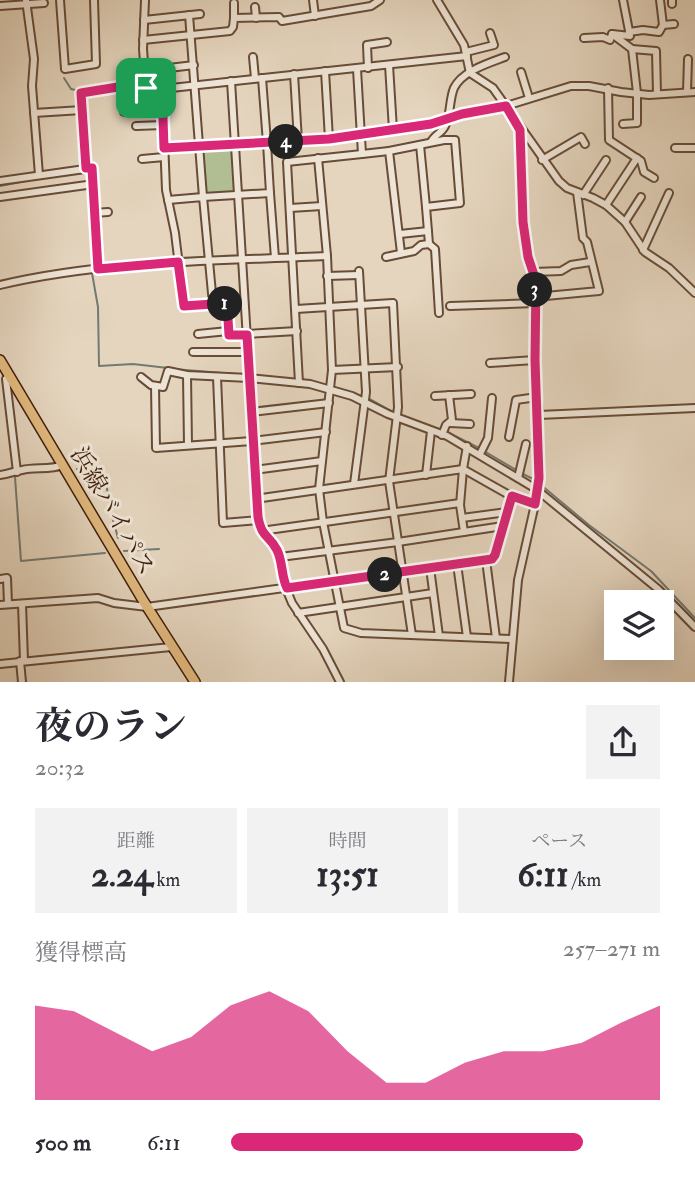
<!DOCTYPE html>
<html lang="ja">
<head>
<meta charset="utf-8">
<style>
  body { margin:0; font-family:"IM FELL Double Pica","Noto Serif JP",serif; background:#f2f2f3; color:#2b2b33; height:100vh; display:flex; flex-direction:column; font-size:26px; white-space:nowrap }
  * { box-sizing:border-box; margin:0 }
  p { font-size:23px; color:#7c7c81 }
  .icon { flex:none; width:38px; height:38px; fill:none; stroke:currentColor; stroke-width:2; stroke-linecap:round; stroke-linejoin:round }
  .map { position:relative; height:682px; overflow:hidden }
  .panel { display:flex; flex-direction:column; background:#fff; flex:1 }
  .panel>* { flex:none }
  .fabs { position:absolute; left:604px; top:590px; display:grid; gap:14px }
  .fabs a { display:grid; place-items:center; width:70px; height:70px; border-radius:0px; background:#fff; box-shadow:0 7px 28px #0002; font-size:35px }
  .pin { position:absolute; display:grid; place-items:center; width:60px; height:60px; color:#fff; margin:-30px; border-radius:14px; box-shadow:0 4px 10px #0006 }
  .km { position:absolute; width:35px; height:35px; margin:-18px; border-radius:50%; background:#222; color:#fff; font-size:19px; line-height:35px; text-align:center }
  .round { display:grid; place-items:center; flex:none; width:74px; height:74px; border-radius:0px; background:#f2f2f3 }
  .headline { display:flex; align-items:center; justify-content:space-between; height:119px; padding:0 35px }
  h1 { font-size:38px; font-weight:700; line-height:52px }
  .figures { display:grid; grid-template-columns:repeat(3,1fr); gap:10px; height:119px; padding:7px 35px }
  .figures div { display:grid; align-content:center; border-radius:0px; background:#f2f2f3; text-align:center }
  .figures b { font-size:35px; font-weight:700 }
  .figures small { font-size:19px; font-weight:400 }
  .figures p { font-size:19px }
  .chart { height:196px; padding:14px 35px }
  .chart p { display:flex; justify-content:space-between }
  .chart svg { width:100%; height:126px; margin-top:7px; fill:#db2777; opacity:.7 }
  ul { padding:0 35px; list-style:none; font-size:23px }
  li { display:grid; grid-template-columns:112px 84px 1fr; align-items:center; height:52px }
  li i { height:18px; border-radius:9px; background:#db2777 }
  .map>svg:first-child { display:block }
  .green { fill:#b1be94; stroke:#786e4f; stroke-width:2 }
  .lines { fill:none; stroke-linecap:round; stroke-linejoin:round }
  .stream { stroke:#737a71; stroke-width:2 }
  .minor-casing { stroke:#684c37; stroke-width:10 }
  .highway-casing { stroke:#3f1e0a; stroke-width:12 }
  .minor { stroke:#eee4d5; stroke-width:6 }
  .highway { stroke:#e2ba7f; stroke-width:9 }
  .route-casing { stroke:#fff; stroke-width:14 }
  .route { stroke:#db2777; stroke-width:9 }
  .labels { text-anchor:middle; stroke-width:6; stroke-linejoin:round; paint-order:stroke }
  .street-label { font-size:24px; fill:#3f1e0a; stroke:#eee4d5 }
</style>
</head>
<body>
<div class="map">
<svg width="695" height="682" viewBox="0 0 695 682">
  <rect width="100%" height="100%" fill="#e5d5be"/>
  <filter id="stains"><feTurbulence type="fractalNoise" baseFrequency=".00286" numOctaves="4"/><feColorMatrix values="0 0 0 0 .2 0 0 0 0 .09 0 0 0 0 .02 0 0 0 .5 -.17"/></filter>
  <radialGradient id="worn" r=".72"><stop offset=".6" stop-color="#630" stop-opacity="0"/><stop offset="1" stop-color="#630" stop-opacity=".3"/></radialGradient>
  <path class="green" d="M233 147 235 194 204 196 201 148Z"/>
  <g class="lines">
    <g class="stream">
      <path d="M64 78 71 89 80 91"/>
      <path d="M87 140 89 163"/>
      <path d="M89 172 93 268"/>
      <path d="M0 186 36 179"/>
      <path d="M92 273 98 307 99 366 133 364 168 368"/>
      <path d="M173 369 258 376"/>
      <path d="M343 390 368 398 395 413"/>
      <path d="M420 423 441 430"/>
      <path d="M447 432 479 448"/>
      <path d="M484 451 518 471"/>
      <path d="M77 469 101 472 105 475 110 509 118 538"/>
      <path d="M523 474 537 481"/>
      <path d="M15 477 21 561 105 553"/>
      <path d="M541 485 589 525 651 571 695 618"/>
      <path d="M124 551 159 549"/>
    </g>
    <g class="minor-casing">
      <g id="minor">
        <path d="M26 0 34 59 32 86 39 175"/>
        <path d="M60 0 65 69 96 64 94 0"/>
        <path d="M145 0 143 49 146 88"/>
        <path d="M313 0 315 16"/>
        <path d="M437 0 464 45 470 73 493 88 559 181 567 188 593 198 606 205 625 222 645 252 669 268 695 293"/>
        <path d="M623 0 630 36 612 34 632 49 637 93V123L623 124"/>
        <path d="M672 0V4"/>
        <path d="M0 6 44 3"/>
        <path d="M255 7 256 18"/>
        <path d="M189 15 203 197 270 193 267 143 329 139 431 124 462 114 506 106 571 86H589L621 92 649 95 695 92"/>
        <path d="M234 18V3"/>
        <path d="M144 20 200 14"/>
        <path d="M663 25 674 24"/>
        <path d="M629 32 643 30 659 32 663 25 660 0"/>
        <path d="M584 38 603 37 610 40 612 34"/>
        <path d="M143 40 230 31 233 27 234 18 279 17 282 21 371 6 380 0"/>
        <path d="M632 49 656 51 657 94"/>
        <path d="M466 52 494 45 490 33"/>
        <path d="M253 57 255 78"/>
        <path d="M389 65 393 130"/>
        <path d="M368 68 367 45 387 42"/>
        <path d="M357 69 362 154 389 151"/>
        <path d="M144 71 194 65"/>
        <path d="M325 71 329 139"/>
        <path d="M521 72 529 98"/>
        <path d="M294 74 298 141"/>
        <path d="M231 81 258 517 261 531 276 548 280 557 283 581 292 603 323 649 340 682"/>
        <path d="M608 88 609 140 641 161 644 172 654 178"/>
        <path d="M687 92 688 59"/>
        <path d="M82 110 81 93 124 86 162 89"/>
        <path d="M124 112 148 88"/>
        <path d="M34 113 82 110 86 168"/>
        <path d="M136 126 163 125"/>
        <path d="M431 142C434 135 442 133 445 126 451 115 449 100 454 88 462 71 489 63 505 57"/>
        <path d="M420 145 426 207"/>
        <path d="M164 148 267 143 262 78"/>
        <path d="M675 148H695"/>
        <path d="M318 158 327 256 332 370 319 489 323 522 344 628 361 633 511 639"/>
        <path d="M142 159 164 157"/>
        <path d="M542 160 581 137 585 144"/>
        <path d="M0 181 92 168 94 184"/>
        <path d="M270 193 275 258"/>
        <path d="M583 195 606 160"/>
        <path d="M0 197 94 184 98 269"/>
        <path d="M168 200 203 197 213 304"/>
        <path d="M606 205 637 158"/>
        <path d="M290 208 322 206"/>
        <path d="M94 213 108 212"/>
        <path d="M625 222 641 197"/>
        <path d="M400 234 428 231"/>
        <path d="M643 250 669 193"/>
        <path d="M401 253 389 151 444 140H455L460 203 426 207 429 244 435 249 439 313"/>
        <path d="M386 257 414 251 421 245 429 244"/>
        <path d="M534 272 561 271 571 265 590 262"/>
        <path d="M327 276 359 275"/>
        <path d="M0 285C106 260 218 261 327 256"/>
        <path d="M535 297 599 291 587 242 583 238 577 192"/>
        <path d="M450 306 535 303"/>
        <path d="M296 309 393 303 398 407 389 481 412 635"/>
        <path d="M198 334 228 331"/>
        <path d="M247 334 297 331"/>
        <path d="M247 335H229L227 303 184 306 175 233 166 190 162 89 467 56"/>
        <path d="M193 352H248"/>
        <path d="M490 363 535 360"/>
        <path d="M332 370 398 367"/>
        <path d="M187 375 188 445"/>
        <path d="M141 377 151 385 163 387 168 371 187 375 249 378 310 384 352 396 388 414 447 436 536 489 658 589 695 627"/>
        <path d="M217 377 223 523 258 520"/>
        <path d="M6 379 17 472"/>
        <path d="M299 383 287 162 362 154"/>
        <path d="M155 386 156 448 252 441 326 432"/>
        <path d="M435 396 471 394"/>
        <path d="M251 412 329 403"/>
        <path d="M539 415 695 408"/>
        <path d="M450 423 470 424"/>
        <path d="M442 435 446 425 452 420 449 395"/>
        <path d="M509 437 516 400 537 397"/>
        <path d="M467 446 463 469 518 500 535 504 539 478V415L535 360 536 281 528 257 523 222 520 130"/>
        <path d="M480 454 488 438 492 398"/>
        <path d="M254 470 322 461"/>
        <path d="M0 475C9 474 15 471 22 470 36 467 50 470 63 465"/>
        <path d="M426 475 431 431"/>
        <path d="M518 478 526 444"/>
        <path d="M354 484 366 392 359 271"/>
        <path d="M255 499 463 469 460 505 464 532"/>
        <path d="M462 518 507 512"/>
        <path d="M261 531 460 503"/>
        <path d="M280 557 398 542 503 526"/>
        <path d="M486 560 496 638"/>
        <path d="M457 564 467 637"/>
        <path d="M430 568 439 636"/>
        <path d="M0 579 7 578 8 604"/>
        <path d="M22 604 24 661"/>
        <path d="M0 605 98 598 114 603 147 607 492 559 495 555 511 496"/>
        <path d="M298 613 433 593"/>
        <path d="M20 661 22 682"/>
        <path d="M0 664 171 647"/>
        <path d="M509 682 518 580 535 504"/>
      </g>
    </g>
    <g class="highway-casing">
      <path id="highway" d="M0 360 144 602 195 682"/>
    </g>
    <use href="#minor" class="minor"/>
    <use href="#highway" class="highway"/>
  </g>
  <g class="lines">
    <g class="route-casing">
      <path id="route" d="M124 86 162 89 164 148 329 139 431 124 462 114 506 106 520 130 523 222 528 257 536 281 535 360 539 478 535 504 512 496 495 555 492 559 287 588C281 576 283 562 277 550 269 534 262 539 258 517L247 335H229L227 303 184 306 178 262 98 269 92 168H86L81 93Z"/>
    </g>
    <use href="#route" class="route"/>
  </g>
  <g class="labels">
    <g class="street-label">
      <text transform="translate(113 511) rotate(60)" y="8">浜線バイパス</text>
    </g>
  </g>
  <rect width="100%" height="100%" filter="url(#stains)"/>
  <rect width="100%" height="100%" fill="url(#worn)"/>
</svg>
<div class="fabs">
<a><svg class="icon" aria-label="layers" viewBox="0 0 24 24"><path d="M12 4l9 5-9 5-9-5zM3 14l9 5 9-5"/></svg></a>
</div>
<div class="pin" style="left:146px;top:88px;background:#1e9e55"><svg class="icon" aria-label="arrive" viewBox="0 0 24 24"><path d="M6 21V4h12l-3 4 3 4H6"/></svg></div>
<b class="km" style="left:225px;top:304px">1</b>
<b class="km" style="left:385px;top:575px">2</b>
<b class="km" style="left:535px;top:290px">3</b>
<b class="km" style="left:286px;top:142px">4</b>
</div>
<section class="panel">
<div class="headline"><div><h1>夜のラン</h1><p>20:32</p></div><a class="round"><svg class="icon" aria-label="share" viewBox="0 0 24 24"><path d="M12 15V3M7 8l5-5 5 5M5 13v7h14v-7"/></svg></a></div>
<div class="figures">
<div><p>距離</p><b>2.24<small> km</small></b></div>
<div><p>時間</p><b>13:51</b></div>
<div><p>ペース</p><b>6:11<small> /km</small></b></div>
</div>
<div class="chart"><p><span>獲得標高</span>257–271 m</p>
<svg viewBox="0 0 160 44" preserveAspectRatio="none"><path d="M0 44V11L10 13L20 20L30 27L40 22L50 11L60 6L70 13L80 27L90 38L100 38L110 31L120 27L130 27L140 24L150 17L160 11V44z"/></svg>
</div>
<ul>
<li><b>500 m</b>6:11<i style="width:82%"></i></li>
</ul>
</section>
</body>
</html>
